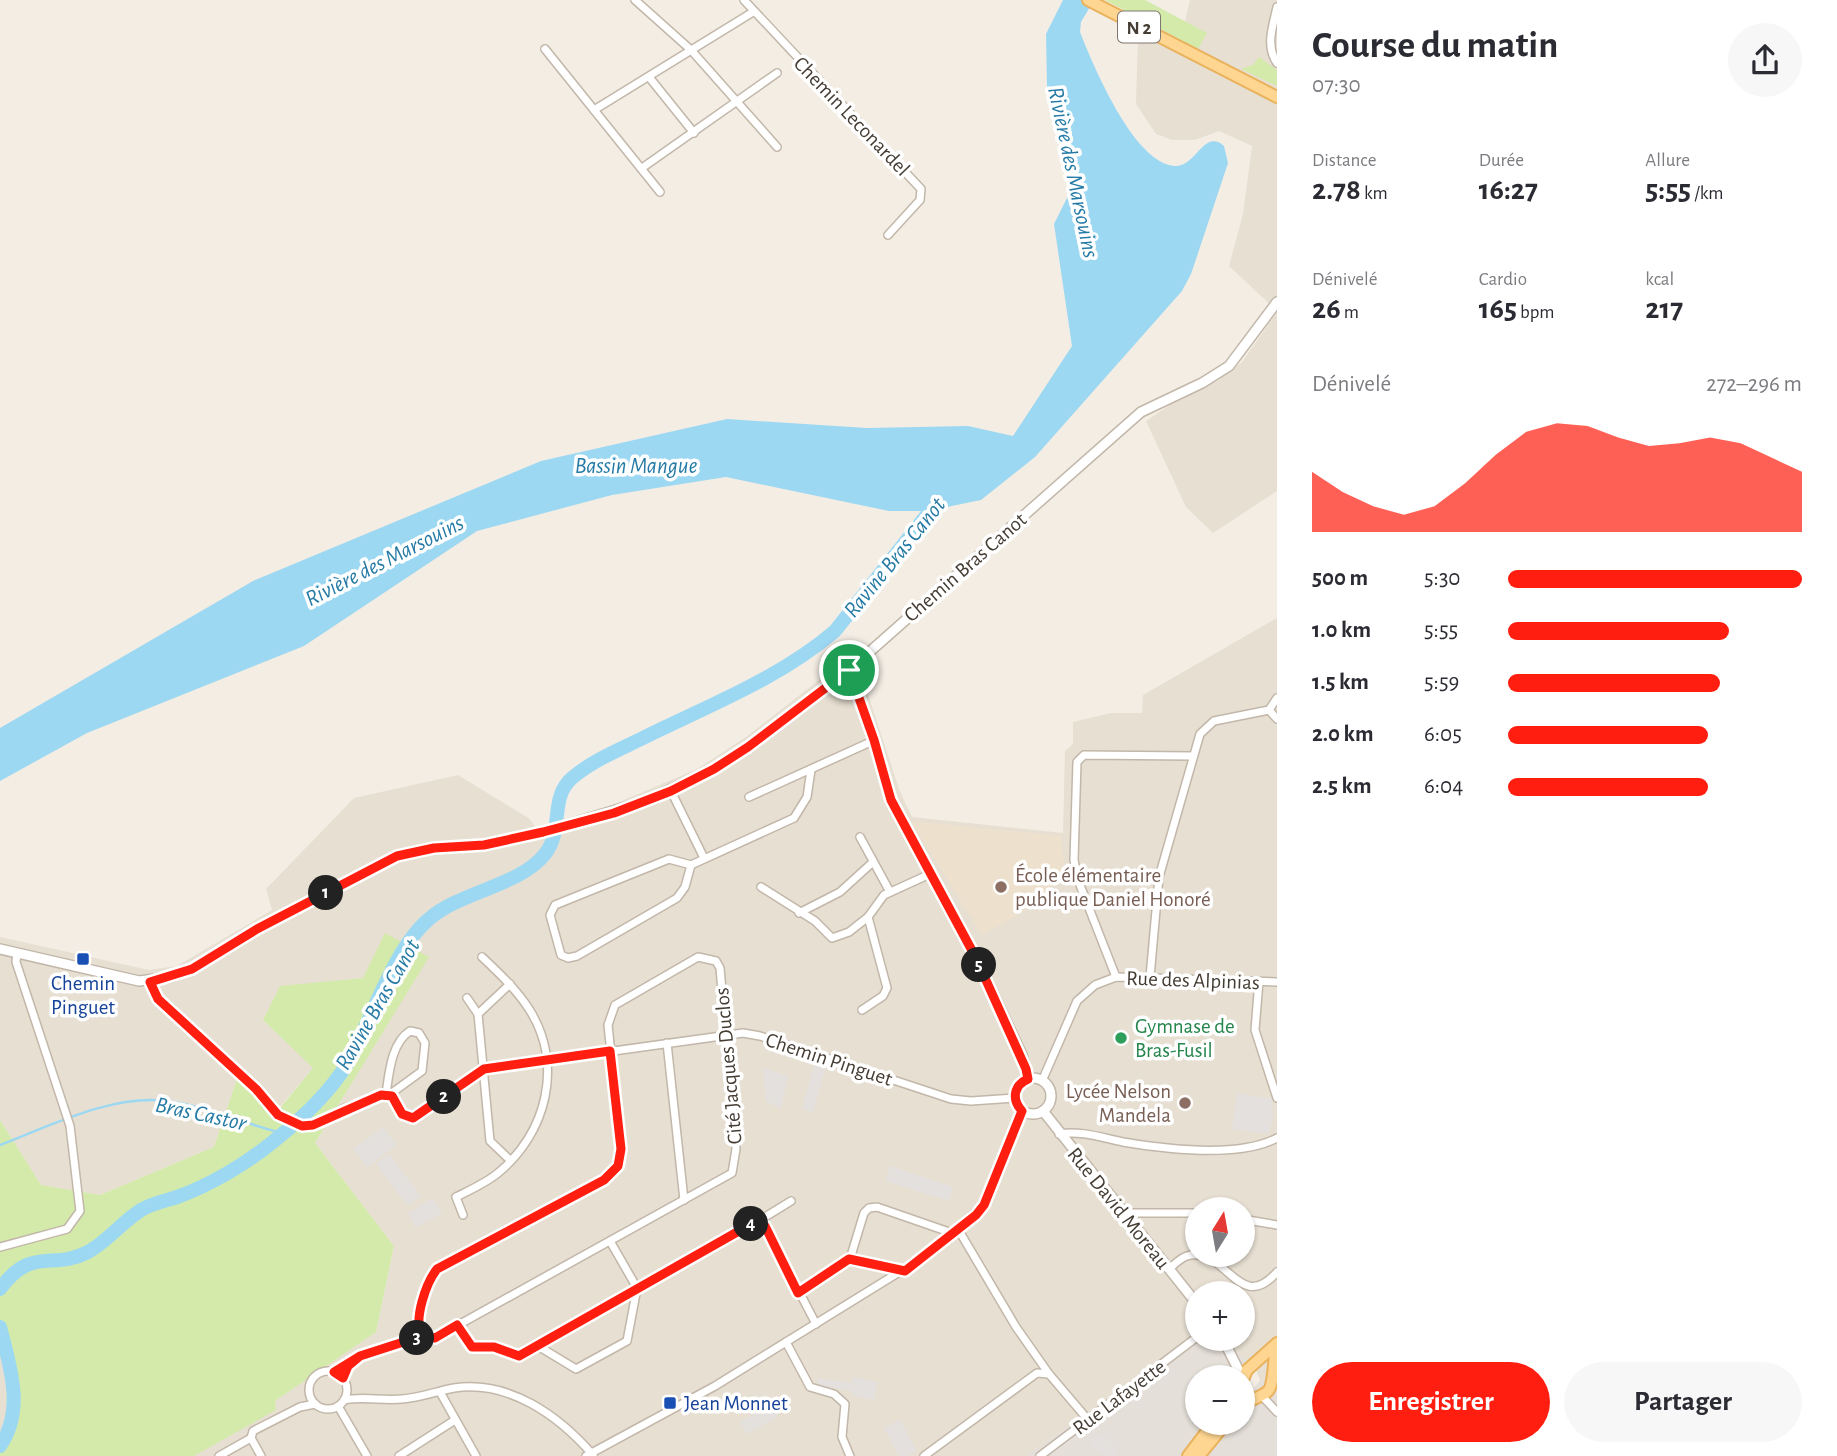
<!DOCTYPE html>
<html lang="fr">
<head>
<meta charset="utf-8">
<style>
  body { margin:0; font-family:"Alegreya Sans",sans-serif; background:#f7f7f7; color:#2b2b33; height:100vh; display:flex; flex-direction:column; font-size:26px; white-space:nowrap }
  * { box-sizing:border-box; margin:0 }
  p { font-size:23px; color:#7c7c81 }
  .icon { flex:none; width:38px; height:38px; fill:none; stroke:currentColor; stroke-width:2; stroke-linecap:round; stroke-linejoin:round }
  .map { position:relative; flex:1; overflow:hidden }
  .drawer { display:flex; flex-direction:column; background:#fff; width:560px }
  .drawer>* { flex:none }
  .needle { width:46px; rotate:11deg }
  .fabs { position:absolute; left:1185px; top:1197px; display:grid; gap:14px }
  .fabs a { display:grid; place-items:center; width:70px; height:70px; border-radius:50%; background:#fff; box-shadow:0 2px 5px #0004; font-size:35px }
  .pin { position:absolute; display:grid; place-items:center; width:60px; height:60px; color:#fff; margin:-30px; border:4px solid #fff; border-radius:50%; box-shadow:0 2px 7px #0007 }
  .km { position:absolute; width:35px; height:35px; margin:-18px; border-radius:50%; background:#222; color:#fff; font-size:19px; line-height:35px; text-align:center }
  .round { display:grid; place-items:center; flex:none; width:74px; height:74px; border-radius:37px; background:#f7f7f7 }
  .overview { display:flex; align-items:center; justify-content:space-between; height:119px; padding:0 35px }
  h1 { font-size:38px; font-weight:700; line-height:52px }
  .stats { display:grid; grid-template-columns:repeat(3,1fr); gap:10px; height:119px; padding:7px 35px }
  .stats div { display:grid; align-content:center }
  .stats b { font-size:30px; font-weight:700 }
  .stats small { font-size:19px; font-weight:400 }
  .stats p { font-size:19px }
  .chart { height:196px; padding:14px 35px }
  .chart p { display:flex; justify-content:space-between }
  .chart svg { width:100%; height:126px; margin-top:7px; fill:#ff1e0f; opacity:.7 }
  .cta { display:flex; gap:14px; margin-top:auto; padding:14px 35px }
  .cta a { flex:1; height:80px; border-radius:42px; background:#ff1e0f; color:#fff; font-size:28px; font-weight:700; line-height:80px; text-align:center }
  .cta a+a { background:#f7f7f7; color:#2b2b33 }
  ul { padding:0 35px; list-style:none; font-size:23px }
  li { display:grid; grid-template-columns:112px 84px 1fr; align-items:center; height:52px }
  li i { height:18px; border-radius:9px; background:#ff1e0f }
  main { display:flex; flex:1; min-height:0 }
  .map>svg:first-child { display:block }
  .residential { fill:#e7dfd2; fill-rule:evenodd }
  .industrial { fill:#e5dfd9 }
  .education { fill:#ede1cd }
  .green { fill:#d3eaab }
  .parking { fill:#e3e0dd }
  .water { fill:#9dd8f3 }
  .lines { fill:none; stroke-linecap:round; stroke-linejoin:round }
  .stream { stroke:#9dd8f3; stroke-width:2.5 }
  .river { stroke:#9dd8f3; stroke-width:14 }
  .minor-casing { stroke:#c2b7a9; stroke-width:10 }
  .tertiary-casing { stroke:#c2b7a9; stroke-width:12 }
  .primary-casing { stroke:#e9b25c; stroke-width:14 }
  .minor { stroke:#fff; stroke-width:7 }
  .tertiary { stroke:#fff; stroke-width:9 }
  .primary { stroke:#ffd691; stroke-width:10 }
  .route-casing { stroke:#fff; stroke-width:14 }
  .route { stroke:#ff1e0f; stroke-width:9 }
  .education-dot { fill:#8d6e63; stroke:#fff; stroke-width:2.5 }
  .transit-dot { fill:#1a4fb4; stroke:#fff; stroke-width:2.5 }
  .leisure-dot { fill:#2e9e5b; stroke:#fff; stroke-width:2.5 }
  .labels { text-anchor:middle; stroke-width:7; stroke-linejoin:round; paint-order:stroke }
  .shield { fill:#fff; stroke:#7d7771; stroke-width:2 }
  .shield-label { font-size:19px; font-weight:bold; fill:#453d34 }
  .street-label { font-size:21px; fill:#453d34; stroke:#fff }
  .education-label { font-size:21px; fill:#785e54; stroke:#fff; text-anchor:start }
  .transit-label { font-size:21px; fill:#164399; stroke:#fff }
  .leisure-label { font-size:21px; fill:#27864d; stroke:#fff; text-anchor:start }
  .water-label { font-size:23px; font-style:italic; fill:#267ba6; stroke:#fff }
</style>
</head>
<body>
<main>
<div class="map">
<svg width="1277" height="1456" viewBox="0 0 1277 1456">
  <rect width="100%" height="100%" fill="#f3ede4"/>
  <g class="residential">
    <path d="M1190 0H1277V311L1229 266 1243 214 1252 146 1219 131 1195 140H1172L1156 134 1136 104 1138 37 1146 21 1181 38Z"/>
    <path d="M1277 312V491L1213 533 1186 507 1146 421 1179 399 1217 381 1242 362Z"/>
    <path d="M1277 618V1387L1260 1380 1255 1367 1222 1339H1242V1293H1197V1336L1026 1456H194L376 1332 394 1246 315 1143 428 957 363 978 280 987 263 1020 313 1068 279 1108 237 1079 214 1147 100 1195 41 1185 0 1120V937L149 970 177 966 272 910 266 889 354 798 458 775 530 819 535 827 598 811 697 769 746 737 851 655 861 673 899 789 912 817 1063 833 1065 751 1073 744V722L1111 713H1142L1143 695ZM1197 1209H1242V1255H1197Z"/>
    <path d="M0 1326 6 1359 7 1426 0 1435Z"/>
  </g>
  <g class="industrial">
    <path d="M1197 1336V1339H1222L1255 1367 1242 1377H1197V1423H1209L1182 1456H1026Z"/>
    <path d="M1260 1380 1277 1387V1456H1204L1229 1423H1242L1243 1404Z"/>
  </g>
  <path class="education" d="M911 821 1061 836 1065 871 1038 903 982 935Z"/>
  <g class="green">
    <path d="M1105 0H1145L1207 33 1198 49Z"/>
    <path d="M1259 57 1277 70V86L1241 69 1253 65Z"/>
    <path d="M385 933 429 957 315 1143 394 1246 376 1332 275 1401 276 1410 194 1456H0V1435L7 1425 6 1359 0 1326V1120L41 1185 100 1195 214 1147 237 1079 280 1108 313 1068 263 1020 280 986 363 978Z"/>
  </g>
  <g class="parking">
    <path d="M814 1066 825 1069 813 1112 802 1109Z"/>
    <path d="M763 1068 788 1076 781 1108 766 1102Z"/>
    <path d="M1237 1093 1272 1099 1273 1120 1268 1134 1232 1129Z"/>
    <path d="M383 1127 397 1145 367 1167 353 1149Z"/>
    <path d="M389 1154 421 1196 408 1206 376 1164Z"/>
    <path d="M890 1166 953 1187 949 1201 885 1181Z"/>
    <path d="M433 1198 442 1213 416 1228 408 1213Z"/>
    <path d="M852 1377 878 1382 874 1400 855 1396 849 1390 817 1386 818 1378 851 1383Z"/>
    <path d="M771 1404 778 1417 747 1434 740 1422Z"/>
    <path d="M900 1420 917 1451 908 1456H899L884 1428Z"/>
    <path d="M1102 1432 1121 1456H1104L1088 1442Z"/>
  </g>
  <path class="water" d="M1063 0H1094L1081 22 1080 32C1093 65 1134 164 1175 166 1196 167 1204 128 1224 146L1228 163 1191 274 1182 291 1035 457 981 500 927 511H889L726 477 612 495 477 531 304 646 87 733 0 781V728L253 581 541 461 727 419 867 428 968 426 1013 436 1072 346 1054 224 1074 184 1047 87 1046 34Z"/>
  <g class="lines">
    <path class="stream" d="M0 1145C50 1126 112 1094 167 1101 206 1106 244 1124 282 1133"/>
    <g class="river">
      <path d="M0 1289C32 1245 52 1271 88 1252 108 1241 122 1222 141 1210 152 1203 165 1201 177 1197 211 1185 247 1163 274 1141 299 1121 330 1092 347 1064 371 1022 393 949 429 919 461 891 520 886 545 854 564 830 549 798 572 778 593 760 621 749 645 737 710 705 780 678 835 631L941 497"/>
      <path d="M0 1327C10 1366 25 1410 0 1446"/>
    </g>
    <g class="minor-casing">
      <g id="minor">
        <path d="M635 0 691 50 777 147"/>
        <path d="M744 0 921 189 920 200 888 235"/>
        <path d="M1277 7C1273 26 1265 46 1277 63"/>
        <path d="M545 49 660 192"/>
        <path d="M649 77 694 133"/>
        <path d="M594 110 753 12"/>
        <path d="M642 168 777 73"/>
        <path d="M1269 710 1277 719"/>
        <path d="M671 791 704 858"/>
        <path d="M749 797 875 740"/>
        <path d="M860 837 890 892"/>
        <path d="M669 859 691 865 685 887 677 898 577 956 568 958 561 955 550 915 555 905Z"/>
        <path d="M691 865 794 818 807 797 811 770"/>
        <path d="M761 887 815 921 832 938 849 932 868 917"/>
        <path d="M799 913 840 892 873 862"/>
        <path d="M1116 977 1078 880 1074 860 1077 762 1084 755 1192 756"/>
        <path d="M1150 977 1159 877 1200 734 1214 721 1269 710 1277 698"/>
        <path d="M1259 981 1255 1030 1277 1098"/>
        <path d="M150 982 158 999 256 1089 278 1115 302 1126 313 1125 345 1108 386 1094 395 1098 402 1114 413 1118 484 1069 743 1033 760 1036 951 1099 971 1101 1015 1098"/>
        <path d="M467 998 478 1014 490 1141 510 1160"/>
        <path d="M862 1010 883 996 887 988 868 917 884 895 930 874"/>
        <path d="M478 1014 510 984"/>
        <path d="M667 1043 684 1200"/>
        <path d="M1042 1081 1077 1001 1095 985 1116 977 1277 982"/>
        <path d="M386 1094C389 1074 391 1043 410 1031L419 1033 425 1043 422 1071 389 1095"/>
        <path d="M1059 1134C1080 1130 1103 1138 1123 1142 1165 1149 1239 1158 1277 1138"/>
        <path d="M1124 1213H1197"/>
        <path d="M463 1215 456 1197C470 1190 486 1183 498 1173 547 1133 564 1064 529 1009 516 989 499 973 482 957"/>
        <path d="M1242 1219 1277 1225"/>
        <path d="M761 1224 765 1217 791 1201"/>
        <path d="M958 1229 1016 1327 1049 1374"/>
        <path d="M0 1247 67 1229 80 1211 70 1126 16 962 17 953"/>
        <path d="M850 1259 905 1271"/>
        <path d="M1169 1269C1174 1265 1180 1258 1187 1256 1226 1245 1239 1316 1277 1272"/>
        <path d="M798 1293 850 1259 864 1213 869 1208 877 1207 952 1233"/>
        <path d="M457 1325 472 1347H494L518 1356 747 1225 757 1223 765 1226 816 1324"/>
        <path d="M786 1342 810 1387 834 1394 845 1404 842 1437 850 1456"/>
        <path d="M538 1346 576 1369 627 1341 637 1288 610 1241"/>
        <circle cx="328" cy="1390" r="19"/>
        <path d="M334 1372C343 1368 349 1362 358 1358 382 1345 410 1340 435 1338L732 1173 736 1149 720 968 716 961 698 957 615 1005 608 1025 621 1149 618 1166 604 1180 437 1269C426 1283 412 1320 422 1336"/>
        <path d="M440 1392 476 1456"/>
        <path d="M1261 1395 1277 1412"/>
        <path d="M344 1400C363 1396 382 1401 402 1399 420 1398 437 1391 454 1388 510 1380 559 1416 593 1455"/>
        <path d="M338 1406 367 1456"/>
        <path d="M251 1438 253 1431 300 1407 315 1404"/>
        <path d="M251 1438 261 1456"/>
        <path d="M219 1456 251 1438"/>
        <path d="M399 1456 455 1420"/>
        <path d="M586 1456 715 1386 922 1258 984 1205 1022 1111"/>
        <path d="M924 1456 1037 1373 1049 1374 1089 1421"/>
        <path d="M1040 1456 1197 1337"/>
      </g>
    </g>
    <g class="tertiary-casing">
      <g id="tertiary">
        <path d="M849 670 875 740 891 800 978 961 1022 1055 1029 1079"/>
        <path d="M0 949 139 981 170 977 192 969 257 929 397 856 434 848 484 845 543 832 646 801 714 769 748 747 849 670 1141 412 1202 383 1229 366 1277 302"/>
        <circle cx="1033" cy="1096" r="18"/>
        <path d="M1043 1111 1197 1304"/>
        <path d="M1223 1339 1242 1377"/>
      </g>
    </g>
    <g class="primary-casing">
      <g id="primary">
        <path d="M1088 0 1277 97"/>
        <path d="M1242 1382 1247 1370 1275 1345"/>
        <path d="M1242 1406C1250 1400 1260 1397 1267 1392 1275 1386 1273 1356 1277 1343"/>
        <path d="M1188 1456 1213 1423"/>
        <path d="M1199 1456 1226 1423"/>
      </g>
    </g>
    <use href="#minor" class="minor"/>
    <use href="#tertiary" class="tertiary"/>
    <use href="#primary" class="primary"/>
  </g>
  <g class="lines">
    <g class="route-casing">
      <path id="route" d="M849 670 748 747 714 769 671 791 614 813 543 832 484 845 434 848 397 856 257 929 192 969 150 982 158 999 256 1089 278 1115 302 1126 313 1125 381 1095 392 1096 402 1114 413 1118 484 1069 610 1051 621 1149 618 1166 604 1180 437 1269C426 1283 413 1320 422 1336L360 1356 334 1372 343 1378 348 1366 360 1356 422 1336 435 1338 457 1325 472 1347H494L519 1356 753 1223 765 1226 798 1293 849 1259 905 1271 976 1215 984 1205 1022 1111C1011 1099 1014 1085 1028 1079L1026 1069 976 958 891 800 874 740 849 670"/>
    </g>
    <use href="#route" class="route"/>
  </g>
  <g class="education-dot">
    <circle cx="1001" cy="887" r="7"/>
    <circle cx="1185" cy="1103" r="7"/>
  </g>
  <g class="transit-dot">
    <rect x="76" y="952" width="14" height="14" rx="3.5"/>
    <rect x="663" y="1396" width="14" height="14" rx="3.5"/>
  </g>
  <circle class="leisure-dot" cx="1121" cy="1038" r="7"/>
  <g class="labels">
    <rect class="shield" x="1118" y="11.5" width="42" height="31" rx="5"/>
    <g class="shield-label">
      <text x="1139" y="34">N 2</text>
    </g>
    <g class="street-label">
      <text transform="translate(852 116) rotate(46)" y="7">Chemin Leconardel</text>
      <text transform="translate(965 567) rotate(-41)" y="7">Chemin Bras Canot</text>
      <text transform="translate(1193 980) rotate(2)" y="7">Rue des Alpinias</text>
      <text transform="translate(829 1059) rotate(18)" y="7">Chemin Pinguet</text>
      <text transform="translate(728 1066) rotate(-95)" y="7">Cité Jacques Duclos</text>
      <text transform="translate(1119 1208) rotate(51)" y="7">Rue David Moreau</text>
      <text transform="translate(1119 1397) rotate(-37)" y="7">Rue Lafayette</text>
    </g>
    <g class="education-label">
      <text x="1015" y="882">École élémentaire<tspan x="1015" dy="24">publique Daniel Honoré</tspan></text>
      <text x="1171" y="1098" text-anchor="end">Lycée Nelson<tspan x="1171" dy="24">Mandela</tspan></text>
    </g>
    <g class="transit-label">
      <text x="83" y="990">Chemin<tspan x="83" dy="24">Pinguet</tspan></text>
      <text x="684" y="1410" text-anchor="start">Jean Monnet</text>
    </g>
    <g class="leisure-label">
      <text x="1135" y="1033">Gymnase de<tspan x="1135" dy="24">Bras-Fusil</tspan></text>
    </g>
    <g class="water-label">
      <text transform="translate(1074 172) rotate(78)" y="8">Rivière des Marsouins</text>
      <text x="636" y="473">Bassin Mangue</text>
      <text transform="translate(894 557) rotate(-51)" y="8">Ravine Bras Canot</text>
      <text transform="translate(384 560) rotate(-27)" y="8">Rivière des Marsouins</text>
      <text transform="translate(377 1004) rotate(-60)" y="8">Ravine Bras Canot</text>
      <text transform="translate(201 1113) rotate(12)" y="8">Bras Castor</text>
    </g>
  </g>
</svg>
<div class="fabs">
<a><svg class="needle" viewBox="-14 -14 28 28"><path d="M0-13l5 13h-10z" fill="#e53935"/><path d="M0 13l5-13h-10z" fill="#7c7c81"/></svg></a>
<a>+</a>
<a>−</a>
</div>
<div class="pin" style="left:849px;top:670px;background:#1e9e55"><svg class="icon" aria-label="arrive" viewBox="0 0 24 24"><path d="M6 21V4h12l-3 4 3 4H6"/></svg></div>
<b class="km" style="left:326px;top:893px">1</b>
<b class="km" style="left:444px;top:1097px">2</b>
<b class="km" style="left:417px;top:1338px">3</b>
<b class="km" style="left:751px;top:1224px">4</b>
<b class="km" style="left:979px;top:965px">5</b>
</div>
<section class="drawer">
<div class="overview"><div><h1>Course du matin</h1><p>07:30</p></div><a class="round"><svg class="icon" aria-label="share" viewBox="0 0 24 24"><path d="M12 15V3M7 8l5-5 5 5M5 13v7h14v-7"/></svg></a></div>
<div class="stats">
<div><p>Distance</p><b>2.78<small> km</small></b></div>
<div><p>Durée</p><b>16:27</b></div>
<div><p>Allure</p><b>5:55<small> /km</small></b></div>
</div>
<div class="stats">
<div><p>Dénivelé</p><b>26<small> m</small></b></div>
<div><p>Cardio</p><b>165<small> bpm</small></b></div>
<div><p>kcal</p><b>217</b></div>
</div>
<div class="chart"><p><span>Dénivelé</span>272–296 m</p>
<svg viewBox="0 0 160 44" preserveAspectRatio="none"><path d="M0 44V23L10 30L20 35L30 38L40 35L50 27L60 17L70 9L80 6L90 7L100 11L110 14L120 13L130 11L140 13L150 18L160 23V44z"/></svg>
</div>
<ul>
<li><b>500 m</b>5:30<i style="width:100%"></i></li>
<li><b>1.0 km</b>5:55<i style="width:75%"></i></li>
<li><b>1.5 km</b>5:59<i style="width:72%"></i></li>
<li><b>2.0 km</b>6:05<i style="width:68%"></i></li>
<li><b>2.5 km</b>6:04<i style="width:68%"></i></li>
</ul>
<div class="cta"><a>Enregistrer</a><a>Partager</a></div>
</section>
</main>
</body>
</html>
